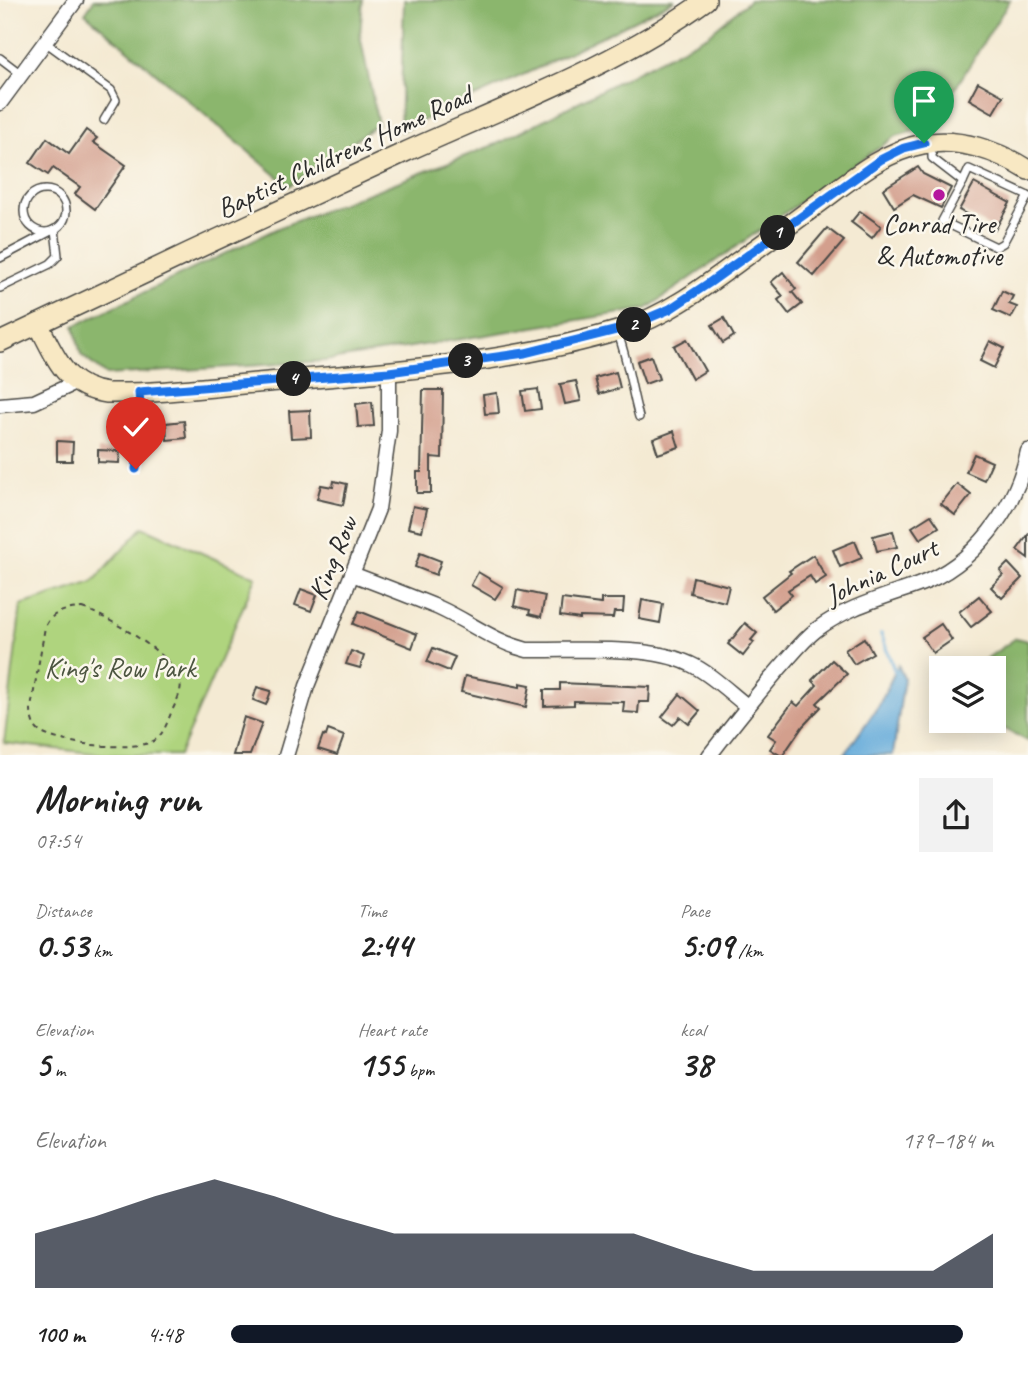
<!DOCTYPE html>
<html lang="en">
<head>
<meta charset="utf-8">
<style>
  body { margin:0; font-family:Caveat,sans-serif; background:#f2f2f2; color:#222; height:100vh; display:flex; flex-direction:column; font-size:26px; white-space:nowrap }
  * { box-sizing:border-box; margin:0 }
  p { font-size:23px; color:#767676 }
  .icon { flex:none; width:38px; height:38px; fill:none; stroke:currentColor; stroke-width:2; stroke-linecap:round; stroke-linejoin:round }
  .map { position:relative; height:755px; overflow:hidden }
  .panel { display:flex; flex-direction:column; background:#fff; flex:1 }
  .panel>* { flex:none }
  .buttons { position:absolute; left:929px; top:656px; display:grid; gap:14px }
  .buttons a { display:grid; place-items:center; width:77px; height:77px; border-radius:0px; background:#fff; box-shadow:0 4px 18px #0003; font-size:35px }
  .pin { position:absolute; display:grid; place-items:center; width:60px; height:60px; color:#fff; margin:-72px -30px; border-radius:50% 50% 50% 0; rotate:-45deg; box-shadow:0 0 7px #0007 }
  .pin .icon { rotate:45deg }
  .km { position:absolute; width:35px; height:35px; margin:-18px; border-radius:50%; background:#222; color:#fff; font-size:19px; line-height:35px; text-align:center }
  .round { display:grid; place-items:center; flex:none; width:74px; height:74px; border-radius:0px; background:#f2f2f2 }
  .summary { display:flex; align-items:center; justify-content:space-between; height:119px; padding:0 35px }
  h1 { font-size:38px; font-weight:700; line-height:52px }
  .figures { display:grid; grid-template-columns:repeat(3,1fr); gap:10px; height:119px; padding:7px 35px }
  .figures div { display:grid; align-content:center }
  .figures b { font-size:35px; font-weight:700 }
  .figures small { font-size:19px; font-weight:400 }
  .figures p { font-size:19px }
  .chart { height:196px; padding:14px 35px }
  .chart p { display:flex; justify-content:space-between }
  .chart svg { width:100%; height:126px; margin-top:7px; fill:#111827; opacity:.7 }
  ul { padding:0 35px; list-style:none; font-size:23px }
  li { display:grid; grid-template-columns:112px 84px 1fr; align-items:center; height:52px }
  li i { height:18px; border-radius:9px; background:#111827 }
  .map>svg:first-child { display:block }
  .green { fill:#afd47e; stroke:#6d8054; stroke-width:2 }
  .forest { fill:#8bb66d; stroke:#5b704c; stroke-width:2 }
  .water { fill:#63aada; stroke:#476a82; stroke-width:2 }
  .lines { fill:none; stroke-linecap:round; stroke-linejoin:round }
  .stream { stroke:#63aada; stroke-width:3.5 }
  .building { fill:#d39f8d }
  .lane-casing { stroke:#494844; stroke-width:10 }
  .street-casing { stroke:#494844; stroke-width:17 }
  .secondary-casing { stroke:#494844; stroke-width:22 }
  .path { stroke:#494844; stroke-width:2; stroke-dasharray:5 5; stroke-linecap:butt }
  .lane { stroke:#fff; stroke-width:7 }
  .street { stroke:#fff; stroke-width:14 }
  .secondary { stroke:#f8e8c3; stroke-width:19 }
  .route-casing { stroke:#fff; stroke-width:14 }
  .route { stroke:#1a73e8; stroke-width:9 }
  .poi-dot { fill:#b5179e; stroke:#fbf7ec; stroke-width:2.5 }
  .labels { text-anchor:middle; stroke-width:5; stroke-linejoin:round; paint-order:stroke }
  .street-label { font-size:28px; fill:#2b2b2b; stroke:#fbf7ec }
  .poi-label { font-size:28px; fill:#2b2b2b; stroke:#fbf7ec }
  .park-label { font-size:28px; fill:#4c5540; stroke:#fbf7ec }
</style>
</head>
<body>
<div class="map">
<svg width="1028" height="756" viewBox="0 0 1028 756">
  <rect width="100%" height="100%" fill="#fbf7ec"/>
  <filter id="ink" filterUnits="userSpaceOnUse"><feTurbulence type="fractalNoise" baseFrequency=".0143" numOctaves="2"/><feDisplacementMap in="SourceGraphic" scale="14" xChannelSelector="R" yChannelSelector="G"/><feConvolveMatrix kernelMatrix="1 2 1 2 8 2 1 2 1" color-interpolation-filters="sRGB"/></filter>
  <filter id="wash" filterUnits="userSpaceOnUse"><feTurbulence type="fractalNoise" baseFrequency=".00686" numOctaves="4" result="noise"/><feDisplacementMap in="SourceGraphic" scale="28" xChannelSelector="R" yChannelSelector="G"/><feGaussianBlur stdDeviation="1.57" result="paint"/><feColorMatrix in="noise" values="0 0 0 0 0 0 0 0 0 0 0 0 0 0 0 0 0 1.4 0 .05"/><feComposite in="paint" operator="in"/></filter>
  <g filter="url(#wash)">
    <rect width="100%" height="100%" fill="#f4ead3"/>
    <path class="green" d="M143 527 256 577 179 755H109L4 743 21 605 93 582Z"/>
    <g class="forest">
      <path d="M94 0H363L360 35 378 124 289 186 85 13Z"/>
      <path d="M404 0H675L538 68 400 131Z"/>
      <path d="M750 0H1010L932 126 896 136 646 309 324 361 106 375 81 355 74 326 278 228 499 143 708 35Z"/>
      <path d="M1016 638 1028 641V741L990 721H994V668H973Z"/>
    </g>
    <path class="water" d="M898 665 904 678 893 755H844L879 705Z"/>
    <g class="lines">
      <path class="stream" d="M881 634 895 672"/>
    </g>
    <g id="blocks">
      <g class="building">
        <path d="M978 82 1003 96 993 113 969 99Z"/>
        <path d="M86 130 97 138 93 142 126 165 95 209 75 194 80 187 53 168 48 175 30 163 47 138 69 154Z"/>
        <path d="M918 167 923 174 951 188 941 208 913 195 894 207 883 189Z"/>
        <path d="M974 183 1010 203 995 230 959 210Z"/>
        <path d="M860 211 881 226 872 238 851 222Z"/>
        <path d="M827 228 844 241 814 276 798 262Z"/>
        <path d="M783 272 796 289 792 292 802 304 789 314 778 300 783 296 771 282Z"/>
        <path d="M1002 291 1013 296 1009 304 1017 307 1011 318 993 310Z"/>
        <path d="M724 318 734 336 723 343 712 325Z"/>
        <path d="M687 339 705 371 692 379 674 346Z"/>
        <path d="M990 341 1004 348 994 368 980 361Z"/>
        <path d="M651 356 659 379 645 384 637 361Z"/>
        <path d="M616 372 620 388 599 394 595 378Z"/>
        <path d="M576 381 581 401 565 404 560 384Z"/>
        <path d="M538 389 541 409 525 411 522 391Z"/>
        <path d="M423 390H443L442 458 431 457V493H417V472H421Z"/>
        <path d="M497 393 499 413 485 414 483 395Z"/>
        <path d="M372 402 374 426 358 427 356 404Z"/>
        <path d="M310 410 311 437 291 438 289 411Z"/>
        <path d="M184 421 186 438 167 440 166 423Z"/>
        <path d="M674 431 679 447 658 454 653 439Z"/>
        <path d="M57 441 73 442 72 461H57Z"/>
        <path d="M98 450 120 451 119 463 98 462Z"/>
        <path d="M974 454 992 462 984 480 966 472Z"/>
        <path d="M334 481 347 484 343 505 317 499 321 485 333 487Z"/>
        <path d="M957 484 971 495 955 515 941 504Z"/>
        <path d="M413 506 427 509 422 531 408 528Z"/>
        <path d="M931 515 939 527 920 539 912 527Z"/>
        <path d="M893 531 897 547 877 551 873 536Z"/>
        <path d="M1028 535V558L1017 550Z"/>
        <path d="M855 541 862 558 840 567 833 550Z"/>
        <path d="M420 553 441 561 436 575 415 567Z"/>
        <path d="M813 555 826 577 815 584 810 576 788 590 792 595 773 610 762 596 791 573 789 571Z"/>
        <path d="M1008 563 1022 578 1002 598 991 587 1003 575 1000 571Z"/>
        <path d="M478 572 503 587 495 599 471 585Z"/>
        <path d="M693 577 729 586 725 602 690 593Z"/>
        <path d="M301 589 317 595 311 611 295 605Z"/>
        <path d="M517 590 545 596 541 617 529 614 530 610 514 606Z"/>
        <path d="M979 596 992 611 971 627 959 612Z"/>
        <path d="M562 599 601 604V599H624L623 612H614L613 618 580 617V619L560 616Z"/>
        <path d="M642 600 663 604 660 623 639 619Z"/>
        <path d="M359 611 417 634 412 648 353 624Z"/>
        <path d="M745 623 757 633 751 640 754 642 743 656 728 644Z"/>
        <path d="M941 624 952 640 933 653 922 637Z"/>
        <path d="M864 638 873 653 854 664 845 650Z"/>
        <path d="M433 648 455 657 449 671 427 662Z"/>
        <path d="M351 651 364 656 360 668 346 664Z"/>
        <path d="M832 660 847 674 817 703 821 707 803 726 783 755H780L770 749 776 740 768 735 793 702 798 706 817 685 812 680Z"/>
        <path d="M465 676 520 687V683L530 685 526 707 461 692Z"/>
        <path d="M560 683 650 687 649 702H639L638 713 623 712 624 702 574 701V705L544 706V690H560Z"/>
        <path d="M257 687 271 691 266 705 253 700Z"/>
        <path d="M680 694 700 711 689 724 680 717 673 725 662 717Z"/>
        <path d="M244 717 262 723 250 755H233Z"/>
        <path d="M328 730 344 736 337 755 318 749 323 735 326 736Z"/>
      </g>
    </g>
  </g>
  <g filter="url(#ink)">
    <use href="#blocks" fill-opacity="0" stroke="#494844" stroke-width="2"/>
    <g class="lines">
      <g class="lane-casing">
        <g id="lane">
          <path d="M45 42 111 90 116 100 104 120"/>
          <path d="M0 58 21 74"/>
          <path d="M932 143V158L963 182 942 221 996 247 1003 243 1028 196"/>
          <path d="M963 182 969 169 1028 196"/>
          <circle cx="45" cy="211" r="21"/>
          <path d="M0 258 55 229 58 256 50 264 0 288"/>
          <path d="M617 331C628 359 631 389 639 417"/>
          <path d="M136 469 142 428 139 393"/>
        </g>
      </g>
      <g class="street-casing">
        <g id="street">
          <path d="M0 103 76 0"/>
          <path d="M0 405 34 402 75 383"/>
          <path d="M352 574C381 585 410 596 439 608 470 622 492 641 527 650 574 651 649 644 690 664 710 673 729 692 747 706"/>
          <path d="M286 756 307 686 378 509 389 431V372"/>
          <path d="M709 756C732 726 755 697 779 669 791 656 802 641 816 630 846 607 882 598 918 585 974 565 1016 508 1028 451"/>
        </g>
      </g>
      <g class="secondary-casing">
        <g id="secondary">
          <path d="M38 324C56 357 65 388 107 393 164 394 223 385 280 381 396 371 513 363 624 329 668 315 705 286 742 259 770 239 799 218 827 197 856 175 886 151 923 144 959 137 998 151 1028 170"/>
          <path d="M0 342C134 278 268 215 403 153 506 106 614 67 706 0"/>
        </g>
      </g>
      <path class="path" d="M82 608C104 614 174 656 180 678 183 691 176 702 171 713 167 723 163 735 155 740 136 753 58 744 40 732 32 726 31 717 31 708L45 627C52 611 67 609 82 608Z"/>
      <use href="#lane" class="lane"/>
      <use href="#street" class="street"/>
      <use href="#secondary" class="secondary"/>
    </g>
  </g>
  <g class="lines" filter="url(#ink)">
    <g class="route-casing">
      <path id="route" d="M136 469 142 428 139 392 389 372 525 353 625 328 670 309 709 283 880 160 904 148 924 143"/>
    </g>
    <use href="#route" class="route"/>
  </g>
  <circle class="poi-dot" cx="939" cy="195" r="7"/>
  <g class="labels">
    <g class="street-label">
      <text transform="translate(344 151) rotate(-25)" y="10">Baptist Childrens Home Road</text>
      <text transform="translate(332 558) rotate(-68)" y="10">King Row</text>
      <text transform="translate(881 571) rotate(-25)" y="10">Johnia Court</text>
    </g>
    <g class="poi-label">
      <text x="939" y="233">Conrad Tire<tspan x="939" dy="32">&amp; Automotive</tspan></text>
    </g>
    <g class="park-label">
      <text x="120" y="677">King's Row Park</text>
    </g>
  </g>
</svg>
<div class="buttons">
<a><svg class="icon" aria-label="layers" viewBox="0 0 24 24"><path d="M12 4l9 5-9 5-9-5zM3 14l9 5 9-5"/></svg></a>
</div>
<div class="pin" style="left:924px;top:143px;background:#1e9e55"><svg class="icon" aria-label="arrive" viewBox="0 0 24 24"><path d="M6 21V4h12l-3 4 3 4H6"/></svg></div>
<div class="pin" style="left:136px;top:469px;background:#d93025"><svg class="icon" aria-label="check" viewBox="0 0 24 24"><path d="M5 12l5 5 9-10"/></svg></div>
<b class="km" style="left:778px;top:233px">1</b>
<b class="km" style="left:634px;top:325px">2</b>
<b class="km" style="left:466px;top:361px">3</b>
<b class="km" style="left:294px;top:379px">4</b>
</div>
<section class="panel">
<div class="summary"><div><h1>Morning run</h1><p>07:54</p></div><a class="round"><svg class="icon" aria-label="share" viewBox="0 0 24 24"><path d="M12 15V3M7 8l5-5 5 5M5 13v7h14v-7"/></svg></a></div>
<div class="figures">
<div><p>Distance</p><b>0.53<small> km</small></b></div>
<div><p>Time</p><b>2:44</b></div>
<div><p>Pace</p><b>5:09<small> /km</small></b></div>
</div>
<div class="figures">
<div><p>Elevation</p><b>5<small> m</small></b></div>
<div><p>Heart rate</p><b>155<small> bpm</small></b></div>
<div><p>kcal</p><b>38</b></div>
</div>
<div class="chart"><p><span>Elevation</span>179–184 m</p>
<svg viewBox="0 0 160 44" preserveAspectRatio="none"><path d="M0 44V25L10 19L20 12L30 6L40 12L50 19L60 25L70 25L80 25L90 25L100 25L110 32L120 38L130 38L140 38L150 38L160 25V44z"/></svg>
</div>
<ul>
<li><b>100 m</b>4:48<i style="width:96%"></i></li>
</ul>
</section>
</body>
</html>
